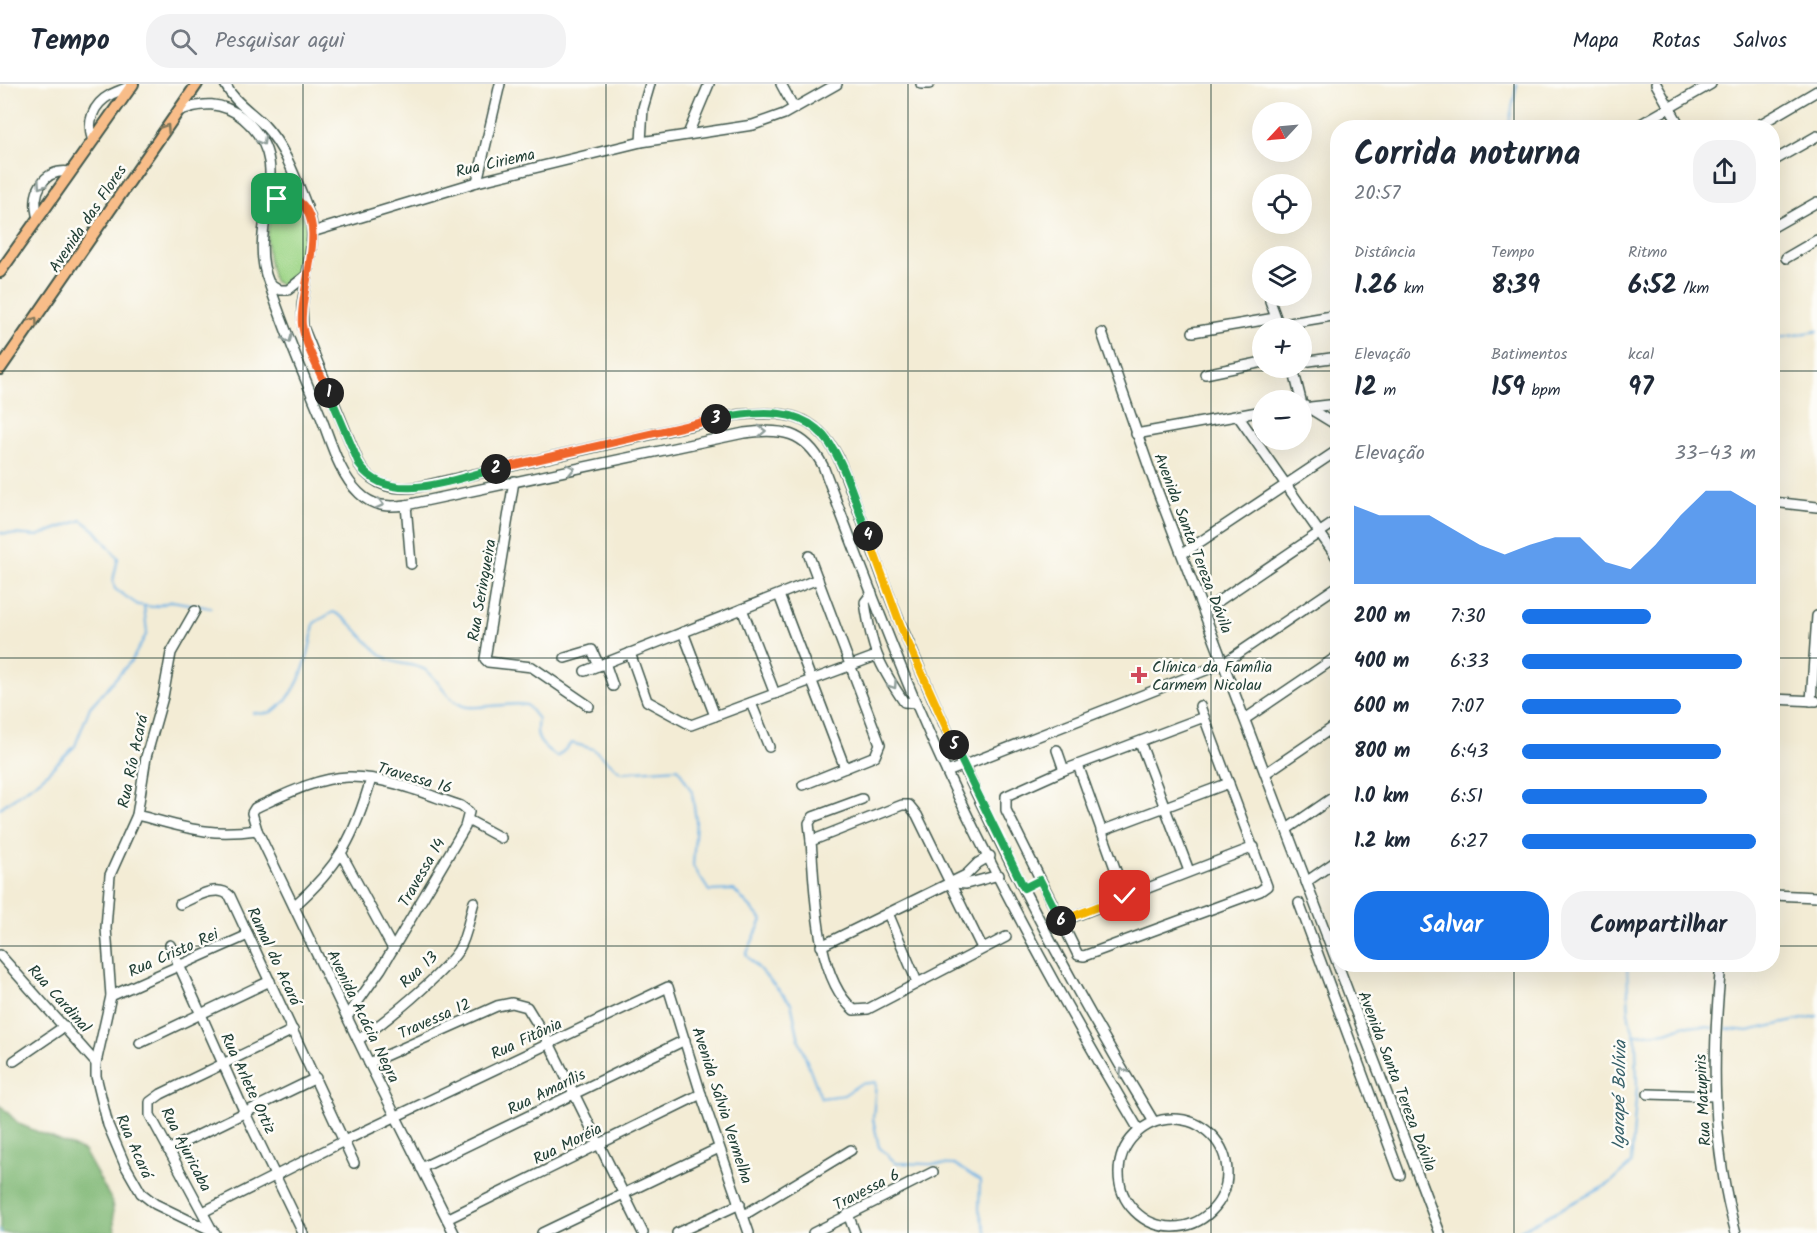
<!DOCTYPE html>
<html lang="pt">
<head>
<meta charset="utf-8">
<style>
  body { margin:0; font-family:Kalam,sans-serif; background:#f2f2f3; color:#1f2937; height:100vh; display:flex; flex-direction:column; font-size:22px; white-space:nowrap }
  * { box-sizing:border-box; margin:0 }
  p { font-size:20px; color:#747a83 }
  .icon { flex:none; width:33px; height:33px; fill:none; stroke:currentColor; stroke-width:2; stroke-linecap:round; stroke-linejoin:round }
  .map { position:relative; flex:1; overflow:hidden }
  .panel { position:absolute; left:1330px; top:36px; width:450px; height:852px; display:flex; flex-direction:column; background:#fff; border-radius:24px; box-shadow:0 6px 24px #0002 }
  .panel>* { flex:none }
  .needle { width:39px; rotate:244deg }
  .tools { position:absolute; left:1252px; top:18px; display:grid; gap:12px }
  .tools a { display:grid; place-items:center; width:60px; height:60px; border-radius:50%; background:#fff; box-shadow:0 6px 24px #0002; font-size:30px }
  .pin { position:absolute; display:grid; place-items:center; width:51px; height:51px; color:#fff; margin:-26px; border-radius:12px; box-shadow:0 3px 9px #0006 }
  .km { position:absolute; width:30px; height:30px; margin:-15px; border-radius:50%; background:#222; color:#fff; font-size:16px; line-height:30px; text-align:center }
  .round { display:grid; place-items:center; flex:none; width:63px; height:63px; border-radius:24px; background:#f2f2f3 }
  .head { display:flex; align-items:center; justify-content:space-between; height:102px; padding:0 24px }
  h1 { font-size:33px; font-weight:800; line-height:45px }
  .stats { display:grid; grid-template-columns:repeat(3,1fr); gap:9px; height:102px; padding:6px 24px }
  .stats div { display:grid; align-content:center }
  .stats b { font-size:26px; font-weight:800 }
  .stats small { font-size:16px; font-weight:400 }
  .stats p { font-size:16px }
  .chart { height:168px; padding:12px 24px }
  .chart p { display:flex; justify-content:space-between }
  .chart svg { width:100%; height:108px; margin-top:6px; fill:#1a73e8; opacity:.7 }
  .action { display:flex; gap:12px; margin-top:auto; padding:12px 24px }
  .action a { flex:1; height:69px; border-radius:24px; background:#1a73e8; color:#fff; font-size:24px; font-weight:800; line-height:69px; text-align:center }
  .action a+a { background:#f2f2f3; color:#1f2937 }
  ul { padding:0 24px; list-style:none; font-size:20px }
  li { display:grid; grid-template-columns:96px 72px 1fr; align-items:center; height:45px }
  li i { height:15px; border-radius:8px; background:#1a73e8 }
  header { display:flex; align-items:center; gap:36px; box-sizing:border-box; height:84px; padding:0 30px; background:#fff; border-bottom:2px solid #e0e1e3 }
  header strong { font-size:28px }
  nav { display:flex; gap:33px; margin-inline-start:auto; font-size:21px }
  .search { width:420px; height:54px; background:#f2f2f3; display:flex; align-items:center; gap:15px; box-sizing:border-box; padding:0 21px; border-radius:24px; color:#747a83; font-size:22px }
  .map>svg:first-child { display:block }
  .green { fill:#9fd688; stroke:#5f8a5e; stroke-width:1.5 }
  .forest { fill:#7fb774; stroke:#4f7a54; stroke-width:1.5 }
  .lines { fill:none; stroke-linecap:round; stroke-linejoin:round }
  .stream { stroke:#6fb2e4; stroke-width:2 }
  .minor-casing { stroke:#3f574c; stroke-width:12 }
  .major-casing { stroke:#3f574c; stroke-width:14 }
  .minor { stroke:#fff; stroke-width:9 }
  .major { stroke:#f8bd89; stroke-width:10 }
  .oneway { stroke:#81775a }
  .oneway2 { stroke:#8f9e9a }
  .split-1-casing { stroke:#fff; stroke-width:12 }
  .split-2-casing { stroke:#fff; stroke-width:12 }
  .split-3-casing { stroke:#fff; stroke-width:12 }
  .split-4-casing { stroke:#fff; stroke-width:12 }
  .split-5-casing { stroke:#fff; stroke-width:12 }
  .split-6-casing { stroke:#fff; stroke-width:12 }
  .split-7-casing { stroke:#fff; stroke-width:12 }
  .split-1 { stroke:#f0652b; stroke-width:8 }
  .split-2 { stroke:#22a559; stroke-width:8 }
  .split-3 { stroke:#f0652b; stroke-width:8 }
  .split-4 { stroke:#22a559; stroke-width:8 }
  .split-5 { stroke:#f5b400; stroke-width:8 }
  .split-6 { stroke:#22a559; stroke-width:8 }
  .split-7 { stroke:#f5b400; stroke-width:8 }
  .grid { fill:none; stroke:#1f3d34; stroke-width:1.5; stroke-opacity:0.55 }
  .poi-dot { fill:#d1495b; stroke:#fdfcf7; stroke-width:2 }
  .labels { text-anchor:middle; stroke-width:5; stroke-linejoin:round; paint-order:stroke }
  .street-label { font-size:16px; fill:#1f3d34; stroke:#fdfcf7 }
  .poi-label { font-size:16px; fill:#1f3d34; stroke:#fdfcf7; text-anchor:start }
  .water-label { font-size:18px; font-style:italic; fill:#376069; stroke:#fdfcf7 }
</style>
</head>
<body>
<header>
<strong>Tempo</strong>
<div class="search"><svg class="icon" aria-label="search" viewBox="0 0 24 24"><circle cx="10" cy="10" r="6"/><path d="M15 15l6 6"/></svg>Pesquisar aqui</div>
<nav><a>Mapa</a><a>Rotas</a><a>Salvos</a></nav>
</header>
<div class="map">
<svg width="1817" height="1149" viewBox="0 0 1817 1149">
  <rect width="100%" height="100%" fill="#fdfcf7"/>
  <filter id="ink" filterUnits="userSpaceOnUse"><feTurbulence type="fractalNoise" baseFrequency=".0167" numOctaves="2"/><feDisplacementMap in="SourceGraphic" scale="12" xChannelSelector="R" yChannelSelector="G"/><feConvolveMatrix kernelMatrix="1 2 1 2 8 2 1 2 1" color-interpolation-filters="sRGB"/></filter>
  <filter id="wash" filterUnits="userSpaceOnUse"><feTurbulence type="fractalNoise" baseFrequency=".008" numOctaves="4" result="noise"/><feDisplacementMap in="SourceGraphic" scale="24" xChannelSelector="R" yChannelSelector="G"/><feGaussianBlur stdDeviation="1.35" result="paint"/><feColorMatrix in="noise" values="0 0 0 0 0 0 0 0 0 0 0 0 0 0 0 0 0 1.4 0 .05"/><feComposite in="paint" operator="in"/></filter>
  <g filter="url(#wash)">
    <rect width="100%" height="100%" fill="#f3ecd5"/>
    <path class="green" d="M282 120C315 115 308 171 302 189L285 204 274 197C267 176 260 134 282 120Z"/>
    <path class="forest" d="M0 1021 19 1040 84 1067 112 1117 115 1149H0Z"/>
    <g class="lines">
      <g class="stream">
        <path d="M1508 44 1517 0"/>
        <path d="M1773 255 1817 247"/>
        <path d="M0 449 37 452 82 436 95 446 118 474 113 497 115 505 138 521 154 523 172 517 211 524"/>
        <path d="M253 629C258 629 266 631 271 628 300 613 310 568 314 539L333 528C355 537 366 563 388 575 400 582 417 579 427 587 441 598 445 615 463 622 477 627 508 617 527 621L538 635C534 656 541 661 557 673L572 659 593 665 621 688 678 684 692 708 696 737 693 782 709 807 734 806 762 836 746 871 791 919 799 956 821 1014 844 1011 860 1000 876 998 873 1035 879 1063 896 1079 956 1081 980 1097 979 1126 986 1149"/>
        <path d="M0 724 42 694 75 662 90 623 132 576 147 549 144 522"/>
        <path d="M1720 944 1748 947 1817 932"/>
        <path d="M1635 951 1666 948 1686 941 1714 944"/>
        <path d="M0 1147 1 1149"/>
        <path d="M1515 1149 1609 1100 1631 1080 1637 1002 1636 956 1629 934 1627 880"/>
      </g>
    </g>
  </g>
  <g filter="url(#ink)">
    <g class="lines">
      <g class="minor-casing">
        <g id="minor">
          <path d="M225 0C234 18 250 27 264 41 285 63 296 95 307 123"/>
          <path d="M781 0 794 24"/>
          <path d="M921 0H929"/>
          <path d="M1656 0 1681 44"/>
          <path d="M178 27C202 18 222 17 243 34 301 83 244 140 269 199L280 206H288L307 191C310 166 322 129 295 115H277L267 123"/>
          <path d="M1634 44 1711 0"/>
          <path d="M1754 44 1817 7"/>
          <path d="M688 50 709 0"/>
          <path d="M93 57C86 39 93 20 110 11 117 7 127 5 132 0"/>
          <path d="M641 58 643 24 650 0"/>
          <path d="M1773 77 1817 52"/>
          <path d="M477 98 500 0"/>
          <path d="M38 134C31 110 42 84 70 88"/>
          <path d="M1773 143 1817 118"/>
          <path d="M312 148 477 98 641 58 753 41 784 30 837 0"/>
          <path d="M1786 174 1817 156"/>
          <path d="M307 191 302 222 303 243 360 382C375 403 394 406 418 403L737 331C783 327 815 328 838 373 862 431 879 491 904 548 975 717 1058 881 1154 1038"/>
          <path d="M269 199C283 243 301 285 319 328 330 354 338 389 359 409 373 423 388 423 406 421L744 349C781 344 805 347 823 382 853 462 883 541 916 619 978 765 1058 910 1139 1046"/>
          <path d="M1270 217 1278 239"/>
          <path d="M1278 241 1338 231"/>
          <path d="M1193 248 1275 234"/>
          <path d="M1102 249 1153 395 1440 1149"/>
          <path d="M1302 278 1338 273"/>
          <path d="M1293 284 1301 316"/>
          <path d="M1205 290 1263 278"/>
          <path d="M1302 320 1338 342"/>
          <path d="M1311 323 1338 320"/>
          <path d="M1238 332 1338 475"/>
          <path d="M1136 350 1263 327"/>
          <path d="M514 397 485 575 488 578 532 583 589 622"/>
          <path d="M1773 418 1817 423"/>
          <path d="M406 421 411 480"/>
          <path d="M1182 470 1338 366"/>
          <path d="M872 509 865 518C872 565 877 578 904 618L916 619"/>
          <path d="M779 511 845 684"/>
          <path d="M742 525 775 610"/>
          <path d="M195 527 171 569 163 613 146 673 137 731 110 791 106 844 111 912 96 979V992L108 1041 125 1081 141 1109 155 1120 215 1149"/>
          <path d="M1204 527 1338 436"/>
          <path d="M683 548 715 632"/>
          <path d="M630 569 647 617 691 641 876 572"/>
          <path d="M565 574 592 566 599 582"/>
          <path d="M605 579 613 602"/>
          <path d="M585 587 818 495"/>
          <path d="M1773 615 1816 617"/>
          <path d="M1811 617 1817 532"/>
          <path d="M751 619 769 663"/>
          <path d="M1200 622 1204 633"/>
          <path d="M1204 633 1267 802 1260 807 1084 872 1078 871 1006 726V712L1064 686Z"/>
          <path d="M1245 635 1338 572"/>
          <path d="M1140 658 1189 787"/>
          <path d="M1057 666 1064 686"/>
          <path d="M1078 681 1125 812"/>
          <path d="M947 688 1224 579 1338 502"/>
          <path d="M1266 689 1338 640"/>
          <path d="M803 701 875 672 880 660 809 472"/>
          <path d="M137 731C185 743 206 753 257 746"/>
          <path d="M468 736 501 754"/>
          <path d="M1287 745 1338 710"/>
          <path d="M1101 747 1229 699"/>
          <path d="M811 757 809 739 813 733 862 715"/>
          <path d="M342 771 393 865"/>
          <path d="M1306 798 1338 776"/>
          <path d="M953 799 966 800 999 791"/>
          <path d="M1773 811 1817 813"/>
          <path d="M1299 819 1400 1091"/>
          <path d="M180 820C194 814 217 799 230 812L354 1079"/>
          <path d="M294 822C339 783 355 751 371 695"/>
          <path d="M888 829 917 898"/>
          <path d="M1060 838 1254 763"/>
          <path d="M1327 853 1338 846"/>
          <path d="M170 861 245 1029 303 1149"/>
          <path d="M821 862 966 791 978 779 990 772"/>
          <path d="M982 864 917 731 909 721H902L811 757C815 804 815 894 854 926L868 925 1006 853"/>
          <path d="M0 871 96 979"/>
          <path d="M1721 880C1712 971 1711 1061 1736 1149"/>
          <path d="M111 912 248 851"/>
          <path d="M347 933 381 885 465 743 469 728 461 722C425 710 386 692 348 693 316 694 284 711 255 724L252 729 257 746 369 979 454 1149"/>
          <path d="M358 956C384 939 441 892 458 867 467 853 469 834 474 818"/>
          <path d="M140 959 270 897"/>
          <path d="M14 977 65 942"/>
          <path d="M369 979 497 922 512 919 527 923 549 959 643 1149"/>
          <path d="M1648 1010 1715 1012"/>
          <circle cx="1173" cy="1089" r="54"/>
          <path d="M168 1066 316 994"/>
          <path d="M421 1084 685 956"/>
          <path d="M203 1128 344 1057 668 903 701 1010 749 1149"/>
          <path d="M848 1130 855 1149"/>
          <path d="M744 1131 851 1066"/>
          <path d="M447 1135 701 1010"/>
          <path d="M213 1148 150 1031V1018L161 1010 293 946"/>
          <path d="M542 1149 719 1064"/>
          <path d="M677 1149 740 1120"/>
          <path d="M813 1149 933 1088"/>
        </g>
      </g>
      <g class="major-casing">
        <g id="major">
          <path d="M0 188 133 0"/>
          <path d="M0 285 197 0"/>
        </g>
      </g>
      <use href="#minor" class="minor"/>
      <use href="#major" class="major"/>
    </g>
    <defs><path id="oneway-chevron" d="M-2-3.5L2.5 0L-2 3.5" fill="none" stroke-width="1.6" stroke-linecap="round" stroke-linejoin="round" transform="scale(1.5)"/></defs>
    <g class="oneway">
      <use href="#oneway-chevron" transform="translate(166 44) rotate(-56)"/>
      <use href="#oneway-chevron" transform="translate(34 237) rotate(-54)"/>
    </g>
    <g class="oneway2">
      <use href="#oneway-chevron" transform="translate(262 57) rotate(60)"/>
      <use href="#oneway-chevron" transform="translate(41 101) rotate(124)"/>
      <use href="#oneway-chevron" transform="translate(288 255) rotate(68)"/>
      <use href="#oneway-chevron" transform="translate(762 347) rotate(-2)"/>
      <use href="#oneway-chevron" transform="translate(571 385) rotate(-12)"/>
      <use href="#oneway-chevron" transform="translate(380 420) rotate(15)"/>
      <use href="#oneway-chevron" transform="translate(893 601) rotate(56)"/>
      <use href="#oneway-chevron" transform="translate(1123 988) rotate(-120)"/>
    </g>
  </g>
  <g class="lines" filter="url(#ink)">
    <g class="split-1-casing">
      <path id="split-1" d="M277 115H295C332 135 298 207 302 241 306 264 320 288 329 309"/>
    </g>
    <g class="split-2-casing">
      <path id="split-2" d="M329 309 360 382C390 423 455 394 496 385"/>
    </g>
    <g class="split-3-casing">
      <path id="split-3" d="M496 385 716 335"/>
    </g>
    <g class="split-4-casing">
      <path id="split-4" d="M716 335C830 311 835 361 868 452"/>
    </g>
    <g class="split-5-casing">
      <path id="split-5" d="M868 452 902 545 954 661"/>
    </g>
    <g class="split-6-casing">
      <path id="split-6" d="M954 661 1024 804 1040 796 1061 837"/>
    </g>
    <g class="split-7-casing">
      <path id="split-7" d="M1061 837 1125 812"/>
    </g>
    <use href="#split-1" class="split-1"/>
    <use href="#split-2" class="split-2"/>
    <use href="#split-3" class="split-3"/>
    <use href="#split-4" class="split-4"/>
    <use href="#split-5" class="split-5"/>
    <use href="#split-6" class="split-6"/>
    <use href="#split-7" class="split-7"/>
  </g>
  <path class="grid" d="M303 0V1149M606 0V1149M908 0V1149M1211 0V1149M1514 0V44M0 287H1338M1773 287H1817M0 574H1338M1773 574H1817M0 862H1338M1773 862H1817M1514 880V1149"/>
  <path class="poi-dot" d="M1136 582h6v6h6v6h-6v6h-6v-6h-6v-6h6z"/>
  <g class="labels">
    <g class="street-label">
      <text transform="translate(495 78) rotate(-13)" y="6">Rua Ciriema</text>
      <text transform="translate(87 134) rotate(-56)" y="6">Avenida das Flores</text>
      <text transform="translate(1194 459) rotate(69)" y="6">Avenida Santa Tereza Dávila</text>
      <text transform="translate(481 506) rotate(-80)" y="6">Rua Seringueira</text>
      <text transform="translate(132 677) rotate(-78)" y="6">Rua Río Acará</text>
      <text transform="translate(415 693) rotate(16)" y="6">Travessa 16</text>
      <text transform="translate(421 788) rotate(-60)" y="6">Travessa 14</text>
      <text transform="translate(173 868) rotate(-24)" y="6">Rua Cristo Rei</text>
      <text transform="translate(275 872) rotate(65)" y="6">Ramal do Acará</text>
      <text transform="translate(418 885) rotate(-43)" y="6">Rua 13</text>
      <text transform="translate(60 914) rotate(48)" y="6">Rua Cardinal</text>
      <text transform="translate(364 932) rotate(64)" y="6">Avenida Acácia Negra</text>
      <text transform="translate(434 934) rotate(-24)" y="6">Travessa 12</text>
      <text transform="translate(526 954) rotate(-25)" y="6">Rua Fitônia</text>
      <text transform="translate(1398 997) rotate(69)" y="6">Avenida Santa Tereza Dávila</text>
      <text transform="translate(249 999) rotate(65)" y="6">Rua Arlete Ortiz</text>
      <text transform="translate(546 1007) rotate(-26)" y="6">Rua Amarílis</text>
      <text transform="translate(1702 1016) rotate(-93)" y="6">Rua Matupiris</text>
      <text transform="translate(723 1021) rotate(72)" y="6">Avenida Sálvia Vermelha</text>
      <text transform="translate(567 1059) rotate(-26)" y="6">Rua Moréia</text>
      <text transform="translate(135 1062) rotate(66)" y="6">Rua Acará</text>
      <text transform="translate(187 1065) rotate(63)" y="6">Rua Ajuricaba</text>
      <text transform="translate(866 1105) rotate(-27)" y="6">Travessa 6</text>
    </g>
    <g class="poi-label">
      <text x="1152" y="588">Clínica da Família<tspan x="1152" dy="18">Carmem Nicolau</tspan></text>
    </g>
    <g class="water-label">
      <text transform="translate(1619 1011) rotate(-89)" y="6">Igarapé Bolívia</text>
    </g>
  </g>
</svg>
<div class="tools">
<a><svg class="needle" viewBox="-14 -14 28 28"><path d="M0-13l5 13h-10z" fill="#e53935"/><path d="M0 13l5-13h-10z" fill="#747a83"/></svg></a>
<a><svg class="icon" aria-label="locate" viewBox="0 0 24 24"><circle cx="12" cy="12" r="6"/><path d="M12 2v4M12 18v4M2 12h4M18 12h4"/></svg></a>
<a><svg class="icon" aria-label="layers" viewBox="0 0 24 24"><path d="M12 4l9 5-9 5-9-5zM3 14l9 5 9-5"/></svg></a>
<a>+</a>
<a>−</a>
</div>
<div class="pin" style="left:277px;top:115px;background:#1e9e55"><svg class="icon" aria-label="arrive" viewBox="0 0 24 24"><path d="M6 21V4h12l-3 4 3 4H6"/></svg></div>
<div class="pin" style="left:1125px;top:812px;background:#d93025"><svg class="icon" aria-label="check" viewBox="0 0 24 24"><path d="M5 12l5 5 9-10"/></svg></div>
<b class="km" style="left:329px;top:309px">1</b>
<b class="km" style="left:496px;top:385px">2</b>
<b class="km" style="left:716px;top:335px">3</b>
<b class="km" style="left:868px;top:452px">4</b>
<b class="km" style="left:954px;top:661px">5</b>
<b class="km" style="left:1061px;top:837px">6</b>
<section class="panel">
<div class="head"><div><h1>Corrida noturna</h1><p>20:57</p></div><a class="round"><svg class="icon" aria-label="share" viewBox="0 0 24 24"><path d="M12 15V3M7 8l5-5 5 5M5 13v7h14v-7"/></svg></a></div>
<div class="stats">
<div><p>Distância</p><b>1.26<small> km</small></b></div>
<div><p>Tempo</p><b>8:39</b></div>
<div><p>Ritmo</p><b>6:52<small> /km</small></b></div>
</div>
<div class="stats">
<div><p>Elevação</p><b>12<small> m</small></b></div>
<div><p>Batimentos</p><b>159<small> bpm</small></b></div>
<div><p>kcal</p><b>97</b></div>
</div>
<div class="chart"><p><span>Elevação</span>33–43 m</p>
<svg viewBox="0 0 160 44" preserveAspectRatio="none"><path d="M0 44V12L10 16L20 16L30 16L40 22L50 28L60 32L70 28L80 25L90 25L100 35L110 38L120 28L130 16L140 6L150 6L160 12V44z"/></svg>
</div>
<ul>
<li><b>200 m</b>7:30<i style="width:55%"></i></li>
<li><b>400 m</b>6:33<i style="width:94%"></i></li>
<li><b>600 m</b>7:07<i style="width:68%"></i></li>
<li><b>800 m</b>6:43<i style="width:85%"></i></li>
<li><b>1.0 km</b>6:51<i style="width:79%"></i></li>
<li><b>1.2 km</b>6:27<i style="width:100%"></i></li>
</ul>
<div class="action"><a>Salvar</a><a>Compartilhar</a></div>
</section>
</div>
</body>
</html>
